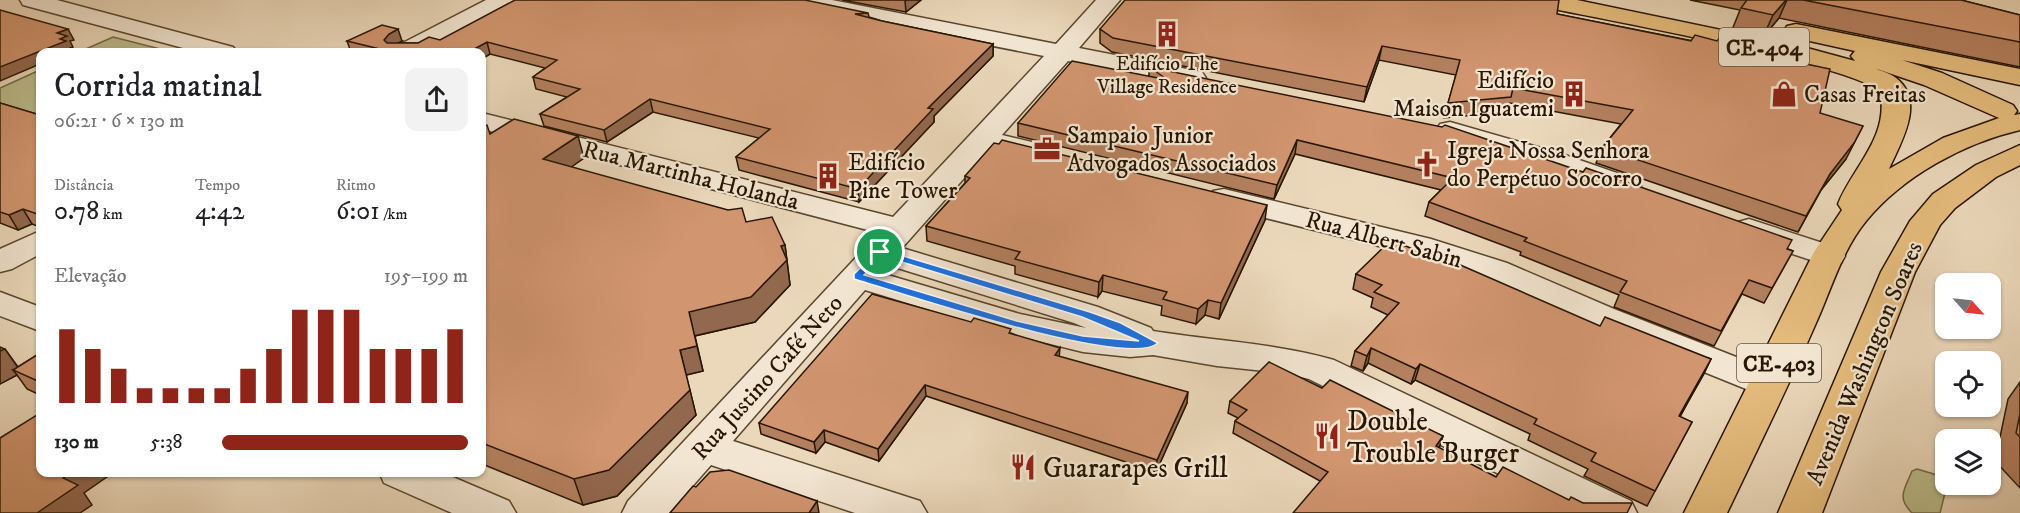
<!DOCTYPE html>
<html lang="pt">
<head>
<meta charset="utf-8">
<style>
  body { margin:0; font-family:"IM FELL DW Pica",serif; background:#f2f2f2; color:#202124; height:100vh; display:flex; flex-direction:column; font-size:22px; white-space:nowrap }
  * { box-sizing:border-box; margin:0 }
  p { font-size:20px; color:#757577 }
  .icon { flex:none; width:33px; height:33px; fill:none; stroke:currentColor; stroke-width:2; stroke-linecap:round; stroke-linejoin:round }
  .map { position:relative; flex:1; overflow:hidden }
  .drawer { position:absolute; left:36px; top:48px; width:450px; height:429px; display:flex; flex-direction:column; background:#fff; border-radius:12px; box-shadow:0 2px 4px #0004 }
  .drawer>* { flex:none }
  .needle { width:39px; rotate:117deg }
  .fabs { position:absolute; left:1935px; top:273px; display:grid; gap:12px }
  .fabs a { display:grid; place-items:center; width:66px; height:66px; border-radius:12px; background:#fff; box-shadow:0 2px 4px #0004; font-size:30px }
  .pin { position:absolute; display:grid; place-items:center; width:51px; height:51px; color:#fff; margin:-26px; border:3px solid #fff; border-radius:50%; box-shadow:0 2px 6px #0007 }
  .round { display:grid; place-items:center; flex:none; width:63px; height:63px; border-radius:12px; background:#f2f2f2 }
  .head { display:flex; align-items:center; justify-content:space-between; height:102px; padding:0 18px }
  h1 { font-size:33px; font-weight:600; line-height:45px }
  .metrics { display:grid; grid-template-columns:repeat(3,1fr); gap:9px; height:102px; padding:6px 18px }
  .metrics div { display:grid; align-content:center }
  .metrics b { font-size:26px; font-weight:600 }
  .metrics small { font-size:16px; font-weight:400 }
  .metrics p { font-size:16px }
  .chart { height:168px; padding:12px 18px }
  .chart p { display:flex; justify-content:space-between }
  .chart svg { width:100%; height:108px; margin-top:6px; stroke:#8f2418; stroke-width:6 }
  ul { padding:0 18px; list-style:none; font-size:20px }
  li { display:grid; grid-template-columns:96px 72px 1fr; align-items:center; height:45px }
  li i { height:15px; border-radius:8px; background:#8f2418 }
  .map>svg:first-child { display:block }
  .green { fill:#bcbd8c; stroke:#726a46; stroke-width:1.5 }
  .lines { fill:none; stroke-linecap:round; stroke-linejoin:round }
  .minor-casing { stroke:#59462e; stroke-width:3 }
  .major-casing { stroke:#281600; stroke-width:3 }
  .minor { fill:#f2e6d2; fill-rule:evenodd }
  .major { fill:#e6bc7d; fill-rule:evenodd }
  .wall { fill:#b4805f; stroke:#281600; stroke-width:1.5 }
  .shaded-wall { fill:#92684e; stroke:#281600; stroke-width:1.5 }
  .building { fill:#d1956f; stroke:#281600; stroke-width:1.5 }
  .route { fill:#1a73e8; stroke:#fff; stroke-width:1.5; fill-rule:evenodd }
  .labels { text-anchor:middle; stroke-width:4.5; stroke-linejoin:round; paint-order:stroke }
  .far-poi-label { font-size:20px; fill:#281600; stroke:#f2e6d2 }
  .shield { fill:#f2e6d2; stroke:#65543f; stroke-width:1.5 }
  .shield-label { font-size:22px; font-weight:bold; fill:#281600 }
  .poi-label { font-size:24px; fill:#281600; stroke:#f2e6d2; text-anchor:start }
  .street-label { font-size:24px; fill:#281600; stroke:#f2e6d2 }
  .near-poi-label { font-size:28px; fill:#281600; stroke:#f2e6d2; text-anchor:start }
</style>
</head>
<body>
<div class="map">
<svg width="2020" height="513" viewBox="0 0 2020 513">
  <rect width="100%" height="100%" fill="#ebd8ba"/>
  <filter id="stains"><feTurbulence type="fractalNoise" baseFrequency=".00333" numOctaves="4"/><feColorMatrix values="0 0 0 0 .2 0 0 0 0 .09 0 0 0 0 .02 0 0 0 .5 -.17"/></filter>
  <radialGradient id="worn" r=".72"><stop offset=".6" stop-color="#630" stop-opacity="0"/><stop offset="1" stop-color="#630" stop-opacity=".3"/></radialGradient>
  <g class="green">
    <path d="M113 37 172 52H79Z"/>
    <path d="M40 70V127L0 115V88Z"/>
    <path d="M1917 469 1937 475 1947 485 1940 513H1912C1896 497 1905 489 1912 471Z"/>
  </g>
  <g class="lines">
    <g class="minor-casing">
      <g id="minor">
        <path d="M20 0H57L233 47 237 52H198L23 5Z"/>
        <path d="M486 0H516L512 5 422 52H391L395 47Z"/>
        <path d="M784 0H832L1056 44 1096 0H1120L1079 48 1202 72 1206 78 1202 84 1193 86 1068 61 1002 135 1053 147 1057 153 1053 159 1043 162 990 149 902 248 1098 307 1151 328 1153 331C1213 341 1276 343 1334 360L1631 501 1637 513H1577L1309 379 1285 373 1217 366 1153 355 1130 357 1083 352 1002 332 865 290 733 441 920 501 927 513H855L711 465 669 513H622L628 501 879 233 482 129V113L893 217 1044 56 796 7 788 5ZM888 265 1074 323 1086 328 1020 314 881 273Z"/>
        <path d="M1450 122 1562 154 1637 180 1641 186 1637 192 1626 195 1615 192 1542 166 1440 136 1436 130 1440 124Z"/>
        <path d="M1224 189 1431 239 1507 263 1614 309 1782 375 1788 384 1782 393 1769 397 1756 393 1588 325 1483 277 1407 253 1213 205 1209 198 1213 191Z"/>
        <path d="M1749 219 1841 249 1845 256 1841 263 1829 266 1738 236 1733 229 1738 222Z"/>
        <path d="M40 231V254L12 269 0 272V249Z"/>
        <path d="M0 292 40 307V331L0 316Z"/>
        <path d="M379 472H441L509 501 516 513H452L384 483Z"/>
      </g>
    </g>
    <g class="major-casing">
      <g id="major">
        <path d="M1532 0H1577L1807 48 1855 61 1851 56 1855 51 1787 36 1784 31 1787 26 1796 24 2020 69V85L1902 60 1942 73 2013 105 2017 111 2014 115 2020 114V130C1964 143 1903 176 1866 221 1842 250 1831 290 1816 323 1788 387 1757 450 1727 513H1684L1814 252 1842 210 1838 204C1853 167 1890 136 1880 92 1856 65 1596 18 1544 7L1536 5ZM1874 68 1924 85 1999 118 1943 138 1889 169C1901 142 1926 101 1896 78 1890 73 1881 71 1874 68Z"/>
        <path d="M2020 145V165L1996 177 1955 208 1940 225 1915 272 1822 513H1778L1881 272 1910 221 1933 194 1976 165Z"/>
      </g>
    </g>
    <use href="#minor" class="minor"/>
    <use href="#major" class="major"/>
  </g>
  <g class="wall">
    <path d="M842 0H921L906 12Z"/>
    <path d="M1690 0H1961L2020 15V67L1779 18 1763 37 1732 30 1740 10Z"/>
    <path d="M868 13 869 17 882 21 993 44V56L934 116V122L859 202 739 170 736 157 759 138 653 112 607 142 544 126 540 114 567 97 536 89 533 77 545 68 490 54 482 59V52H351L347 41H402L399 43H418Z"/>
    <path d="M1557 14 1749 52 1820 113 1846 159 1821 190 1798 232 1596 163 1602 148 1621 124 1510 103 1507 112 1444 118 1456 75 1379 60 1364 102 1112 52 1100 43V29Z"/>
    <path d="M1149 67 1788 249 1793 251 1764 303 1742 294 1714 346 1614 307 1619 295 1520 255 1521 252 1425 216 1429 202 1441 190 1295 154 1274 199 1018 136V123L1149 76Z"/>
    <path d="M0 103 40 115V227L32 224 18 230 0 223Z"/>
    <path d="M482 126 490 134 584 158 571 167 746 222 785 245 790 285 755 322 695 336 703 371 686 375 696 415 617 496 583 505 482 464Z"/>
    <path d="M965 176 1265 220 1219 319 1205 315 1196 324 1161 315 1162 306 1102 291 1098 297 1015 274V266L927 241 926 226 965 183Z"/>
    <path d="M1356 274 1600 326 1711 359 1680 417 1692 422 1647 506 1584 476 1588 469 1528 440 1530 434 1415 380 1411 384 1368 363 1363 371 1351 366 1355 351 1388 315 1371 307 1373 298 1353 289Z"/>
    <path d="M1011 333 1060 357 1187 403 1156 472 926 396 879 461 825 442 816 453 761 434 759 423Z"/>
    <path d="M0 347 5 349 18 367 40 353V395L27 389 17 375 0 384Z"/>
    <path d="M2020 382V488L1995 461 2008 399Z"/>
    <path d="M1322 388 1443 436 1439 448 1496 477 1569 500 1627 513 1320 481 1233 433 1235 421 1238 418 1228 413 1230 401Z"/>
  </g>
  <g class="shaded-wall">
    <path d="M907 0H921L906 12 905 1Z"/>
    <path d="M1786 0H1787L1779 18 1763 37 1773 15Z"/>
    <path d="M68 29 74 40 70 41 73 47 70 48 72 52H40V64L0 81V67L57 33Z"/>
    <path d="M398 29 402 41 393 46 389 52 384 40 389 34Z"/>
    <path d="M1756 38 1749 52 1744 51Z"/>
    <path d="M487 42 490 54 482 59V52H475L474 49Z"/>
    <path d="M993 44V56L934 116V122L859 202 858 189 928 108Z"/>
    <path d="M1382 46 1379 60 1364 102 1367 87Z"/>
    <path d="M650 99 653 112 607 142 604 130Z"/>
    <path d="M1863 126 1846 159 1821 190 1798 232 1830 174Z"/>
    <path d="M578 136 584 158 550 182 543 159Z"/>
    <path d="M1297 140 1295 154 1274 199 1277 185Z"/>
    <path d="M1267 205 1265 220 1219 319 1221 303Z"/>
    <path d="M23 209 32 224 18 230 9 215Z"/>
    <path d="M785 245 790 285 755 322 694 336 689 312 781 246Z"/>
    <path d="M1103 275 1102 291 1098 297 1099 282Z"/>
    <path d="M1208 300 1205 315 1196 324 1198 309Z"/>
    <path d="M697 346 703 371 686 375 680 350Z"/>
    <path d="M1060 348 1059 359 1055 355Z"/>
    <path d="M1371 348 1368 363 1363 371 1367 356Z"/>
    <path d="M5 349 21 372 13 370 17 375 0 384V351Z"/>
    <path d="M1711 359 1704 374 1671 432 1679 416Z"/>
    <path d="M1420 364 1415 380 1411 384 1416 369Z"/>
    <path d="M925 385 926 396 879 461 878 449Z"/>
    <path d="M690 390 696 415 617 496 583 505 574 479Z"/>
    <path d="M1188 392 1187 403 1156 472 1157 460Z"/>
    <path d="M824 430 825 442 816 453 814 442Z"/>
    <path d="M1443 436 1439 448 1436 446Z"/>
    <path d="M72 472H114L84 493 92 505 80 513H37L63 478Z"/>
    <path d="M817 501 819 513H809Z"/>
  </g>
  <g class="building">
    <path d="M515 0H805L868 13 855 14 882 21 993 44 928 108 933 109 858 189 736 157 770 129 650 99 604 130 540 114 580 89 533 77 557 60 487 42 474 49 477 50 476 52H392L347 41 382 25 398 29 389 34 384 40 387 43H418L429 37 440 40Z"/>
    <path d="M1125 0H1559L1557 14 1691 41 1695 35 1717 41 1725 31 1756 38 1744 51 1830 69 1820 113 1863 126 1854 143 1830 174 1806 216 1602 148 1633 110 1513 88 1511 97 1448 103 1460 60 1382 46 1367 87 1113 38 1100 29Z"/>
    <path d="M1747 0H1786L1773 15 1741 8Z"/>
    <path d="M1803 0H1961L2020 15V42Z"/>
    <path d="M0 10 68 29 57 33 67 36 60 39 66 41 0 67Z"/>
    <path d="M1072 61 1168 80 1149 67 1442 127 1445 125 1583 172 1586 168 1792 240 1787 249 1793 251 1772 288 1749 280 1721 331 1620 292 1627 281 1524 241 1527 238 1429 202 1453 178 1297 140 1277 185 1018 123Z"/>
    <path d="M0 103 40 115V215L23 209 9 215 0 212Z"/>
    <path d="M514 119 578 136 543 159 728 210 742 208 746 222 772 217 785 245 781 246 787 260 751 297 689 312 697 346 680 350 690 390 609 470 574 479 482 443V126L487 125 490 134Z"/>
    <path d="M1002 140 1267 205 1221 303 1208 300 1198 309 1163 299 1167 292 1103 275 1099 282 1015 259 1020 252 926 226 970 178 965 176 994 143 999 144Z"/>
    <path d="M1391 240 1440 260 1442 257 1600 326 1605 317 1711 359 1679 416 1692 422 1655 491 1591 461 1596 453 1534 424 1537 419 1420 364 1416 369 1371 348 1367 356 1355 351 1399 303 1374 292 1382 285 1356 274Z"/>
    <path d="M872 294 971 322 974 318 1011 329 1009 333 1060 348 1055 355 1188 392 1157 460 925 385 878 449 824 430 814 442 759 423Z"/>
    <path d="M40 353V382L13 370Z"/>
    <path d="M1269 362 1322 388 1330 380 1443 436 1436 446 1496 477 1503 467 1569 500 1571 497 1583 503H1632L1627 513H1293L1328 472 1235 421 1247 410 1230 401Z"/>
    <path d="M40 413V472H72L63 478 78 485 37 513H0V438Z"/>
    <path d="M2020 414V437L2016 433Z"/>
    <path d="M729 470 817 501 809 513H670L693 486 696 487 710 472Z"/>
  </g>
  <path class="route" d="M880 249 1090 312 1121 323 1158 343C1129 370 898 292 854 279V274ZM882 256 1082 317 1139 341 1083 336 1017 321 864 275Z"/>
  <defs>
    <g id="building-bare" transform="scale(2.07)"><path d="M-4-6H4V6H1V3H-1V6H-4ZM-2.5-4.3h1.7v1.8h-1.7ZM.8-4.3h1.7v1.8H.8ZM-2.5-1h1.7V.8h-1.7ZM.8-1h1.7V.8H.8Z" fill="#8f2418" stroke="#f2e6d2" stroke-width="2.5" paint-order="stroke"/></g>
    <g id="shop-bare" transform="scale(2.07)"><path d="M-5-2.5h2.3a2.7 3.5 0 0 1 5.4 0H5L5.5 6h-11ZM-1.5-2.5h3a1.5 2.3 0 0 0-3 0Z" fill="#8f2418" stroke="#f2e6d2" stroke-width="2.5" paint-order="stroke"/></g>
    <g id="office-bare" transform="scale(2.07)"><path d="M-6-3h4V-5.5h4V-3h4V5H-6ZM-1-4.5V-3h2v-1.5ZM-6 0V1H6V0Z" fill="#8f2418" stroke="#f2e6d2" stroke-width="2.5" paint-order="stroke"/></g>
    <g id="church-bare" transform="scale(2.07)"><path d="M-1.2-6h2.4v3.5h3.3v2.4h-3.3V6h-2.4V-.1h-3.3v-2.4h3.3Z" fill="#8f2418" stroke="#f2e6d2" stroke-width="2.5" paint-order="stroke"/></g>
    <g id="restaurant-bare" transform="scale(2.07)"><path d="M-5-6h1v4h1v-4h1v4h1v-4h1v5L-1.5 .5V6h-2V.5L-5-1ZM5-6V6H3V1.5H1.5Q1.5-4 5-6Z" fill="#8f2418" stroke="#f2e6d2" stroke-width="2.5" paint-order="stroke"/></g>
  </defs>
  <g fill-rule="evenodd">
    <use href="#building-bare" x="1167" y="34"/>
    <use href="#building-bare" x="1574" y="94"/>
    <use href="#shop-bare" x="1784" y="94"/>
    <use href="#office-bare" x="1047" y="149"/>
    <use href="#church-bare" x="1427" y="164"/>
    <use href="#building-bare" x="828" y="176"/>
    <use href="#restaurant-bare" x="1327" y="436"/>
    <use href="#restaurant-bare" x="1023" y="467"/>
  </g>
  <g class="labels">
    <g class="far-poi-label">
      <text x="1167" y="70">Edifício The<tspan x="1167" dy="23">Village Residence</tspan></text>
    </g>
    <g class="shield">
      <rect x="1719" y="28" width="90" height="38" rx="4.5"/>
      <rect x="1737" y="344" width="84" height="38" rx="4.5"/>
    </g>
    <g class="shield-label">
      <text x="1764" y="55">CE-404</text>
      <text x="1779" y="371">CE-403</text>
    </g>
    <g class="poi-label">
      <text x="1554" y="88" text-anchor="end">Edifício<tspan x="1554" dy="28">Maison Iguatemi</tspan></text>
      <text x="1804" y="102">Casas Freitas</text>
      <text x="1067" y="143">Sampaio Junior<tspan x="1067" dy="28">Advogados Associados</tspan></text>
      <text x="1447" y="158">Igreja Nossa Senhora<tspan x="1447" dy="28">do Perpétuo Socorro</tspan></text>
      <text x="848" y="170">Edifício<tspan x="848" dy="28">Pine Tower</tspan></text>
    </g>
    <g class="street-label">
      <text transform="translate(691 175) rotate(14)" y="8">Rua Martinha Holanda</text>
      <text transform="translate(1384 239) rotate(15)" y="8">Rua Albert Sabin</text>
      <text transform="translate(1864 363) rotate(-67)" y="8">Avenida Washington Soares</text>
      <text transform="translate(767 377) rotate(-48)" y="8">Rua Justino Café Neto</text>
    </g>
    <g class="near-poi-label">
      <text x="1347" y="430">Double<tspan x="1347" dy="32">Trouble Burger</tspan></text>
      <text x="1043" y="477">Guararapes Grill</text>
    </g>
  </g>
  <rect width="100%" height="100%" filter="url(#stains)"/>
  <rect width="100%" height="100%" fill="url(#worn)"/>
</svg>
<div class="fabs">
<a><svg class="needle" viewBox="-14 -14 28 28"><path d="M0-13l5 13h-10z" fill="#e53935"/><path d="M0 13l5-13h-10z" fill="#757577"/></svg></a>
<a><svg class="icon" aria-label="locate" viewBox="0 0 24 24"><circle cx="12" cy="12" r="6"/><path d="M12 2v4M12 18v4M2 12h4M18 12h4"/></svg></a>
<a><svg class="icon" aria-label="layers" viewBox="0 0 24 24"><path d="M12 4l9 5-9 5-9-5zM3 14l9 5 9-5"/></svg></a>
</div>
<div class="pin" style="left:880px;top:252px;background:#1e9e55"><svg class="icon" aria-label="arrive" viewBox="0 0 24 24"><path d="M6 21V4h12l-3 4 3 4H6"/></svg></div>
<section class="drawer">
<div class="head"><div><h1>Corrida matinal</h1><p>06:21 · 6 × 130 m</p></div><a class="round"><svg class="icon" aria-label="share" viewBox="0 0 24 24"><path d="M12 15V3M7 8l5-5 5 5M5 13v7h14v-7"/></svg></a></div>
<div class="metrics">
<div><p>Distância</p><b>0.78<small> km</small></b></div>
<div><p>Tempo</p><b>4:42</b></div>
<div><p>Ritmo</p><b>6:01<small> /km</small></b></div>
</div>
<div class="chart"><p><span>Elevação</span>195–199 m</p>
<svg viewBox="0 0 160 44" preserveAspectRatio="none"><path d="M5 44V14M15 44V22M25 44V30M35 44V38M45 44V38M55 44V38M65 44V38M75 44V30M85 44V22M95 44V6M105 44V6M115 44V6M125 44V22M135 44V22M145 44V22M155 44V14"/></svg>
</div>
<ul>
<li><b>130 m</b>5:38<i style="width:100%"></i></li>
</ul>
</section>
</div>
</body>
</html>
